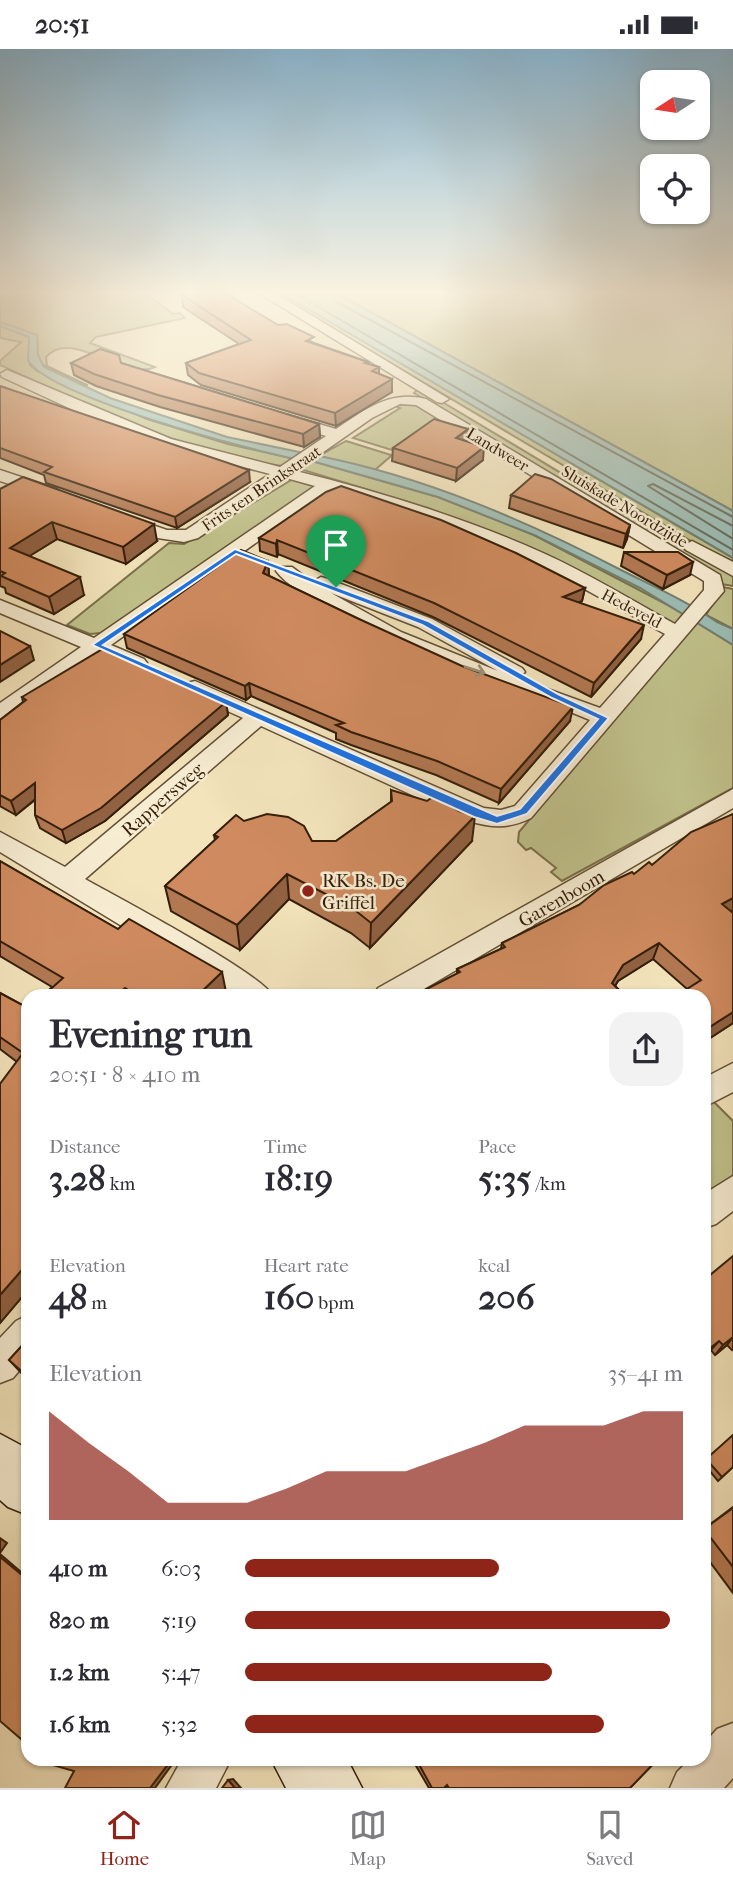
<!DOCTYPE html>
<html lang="en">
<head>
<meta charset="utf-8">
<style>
  body { margin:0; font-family:"IM FELL French Canon",serif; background:#f2f2f3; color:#2b2b33; height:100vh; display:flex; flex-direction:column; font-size:26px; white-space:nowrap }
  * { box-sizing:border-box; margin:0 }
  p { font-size:23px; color:#7c7c81 }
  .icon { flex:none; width:38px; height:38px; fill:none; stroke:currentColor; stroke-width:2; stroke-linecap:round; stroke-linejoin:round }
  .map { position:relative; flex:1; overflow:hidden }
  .panel { position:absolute; left:21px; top:940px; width:690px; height:777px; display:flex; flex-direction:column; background:#fff; border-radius:21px; box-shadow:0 2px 5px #0004 }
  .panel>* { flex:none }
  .needle { width:46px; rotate:258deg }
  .buttons { position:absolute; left:640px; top:21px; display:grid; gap:14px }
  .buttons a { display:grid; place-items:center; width:70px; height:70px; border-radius:14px; background:#fff; box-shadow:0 2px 5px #0004; font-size:35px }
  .pin { position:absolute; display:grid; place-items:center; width:60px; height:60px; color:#fff; margin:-72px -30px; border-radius:50% 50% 50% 0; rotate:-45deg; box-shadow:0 0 7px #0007 }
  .pin .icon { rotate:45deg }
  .round { display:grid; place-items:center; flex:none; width:74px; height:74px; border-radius:21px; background:#f2f2f3 }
  .overview { display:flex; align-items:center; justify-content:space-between; height:119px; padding:0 28px }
  h1 { font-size:38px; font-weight:700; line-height:52px }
  .figures { display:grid; grid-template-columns:repeat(3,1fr); gap:10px; height:119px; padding:7px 28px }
  .figures div { display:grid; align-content:center }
  .figures b { font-size:35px; font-weight:700 }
  .figures small { font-size:19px; font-weight:400 }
  .figures p { font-size:19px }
  .chart { height:196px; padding:14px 28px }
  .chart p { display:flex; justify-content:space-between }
  .chart svg { width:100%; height:126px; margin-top:7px; fill:#8f2418; opacity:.7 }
  ul { padding:0 28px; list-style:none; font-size:23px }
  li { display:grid; grid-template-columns:112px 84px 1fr; align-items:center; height:52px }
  li i { height:18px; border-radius:9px; background:#8f2418 }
  .status { display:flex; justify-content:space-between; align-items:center; height:49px; padding:0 35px; background:#fff; direction:ltr }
  .status svg { height:19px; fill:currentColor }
  .tab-bar { display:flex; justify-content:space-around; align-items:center; height:98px; border-top:2px solid #e1e1e2; background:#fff; font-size:19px; color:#7c7c81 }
  .tab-bar a { display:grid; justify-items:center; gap:4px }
  .tab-bar .current { color:#8f2418 }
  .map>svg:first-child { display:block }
  .green { fill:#c1c28c; stroke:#7a704a; stroke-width:2 }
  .water { fill:#9dbeb6; stroke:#737e71; stroke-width:2 }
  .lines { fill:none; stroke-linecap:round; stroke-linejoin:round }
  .shore { stroke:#686e60; stroke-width:2 }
  .street-casing { stroke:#645036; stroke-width:3 }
  .secondary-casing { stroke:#341e09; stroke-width:3 }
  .street { fill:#f7edd3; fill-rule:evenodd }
  .secondary { fill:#f7edd3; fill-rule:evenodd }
  .wall { fill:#b27852; stroke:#341e09; stroke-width:2 }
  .shaded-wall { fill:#916142; stroke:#341e09; stroke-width:2 }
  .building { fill:#cf8b5f; stroke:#341e09; stroke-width:2 }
  .oneway { stroke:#9f9078 }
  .route { fill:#1a73e8; stroke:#fff; stroke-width:2; fill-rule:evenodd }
  .poi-dot { fill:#8f2418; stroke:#f7edd3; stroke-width:2.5 }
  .labels { text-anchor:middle; stroke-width:5; stroke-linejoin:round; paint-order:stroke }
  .far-street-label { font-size:16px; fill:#341e09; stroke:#f7edd3 }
  .street-label { font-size:19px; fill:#341e09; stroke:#f7edd3 }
  .poi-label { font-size:19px; fill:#341e09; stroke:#f7edd3; text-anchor:start }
</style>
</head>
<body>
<div class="status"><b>20:51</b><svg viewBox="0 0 49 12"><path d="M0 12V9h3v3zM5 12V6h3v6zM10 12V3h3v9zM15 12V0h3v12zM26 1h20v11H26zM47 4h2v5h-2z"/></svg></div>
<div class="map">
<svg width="733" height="1739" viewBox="0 0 733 1739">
  <rect width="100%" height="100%" fill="#f3e4bc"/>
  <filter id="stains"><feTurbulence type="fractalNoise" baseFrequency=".00286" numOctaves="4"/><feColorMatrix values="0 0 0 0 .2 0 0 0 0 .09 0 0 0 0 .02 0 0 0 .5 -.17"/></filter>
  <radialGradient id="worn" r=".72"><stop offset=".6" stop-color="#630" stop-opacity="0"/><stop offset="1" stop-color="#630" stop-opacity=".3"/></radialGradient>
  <g class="green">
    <path d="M0 243H143L173 265 180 264 185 269 96 288 90 294 155 318C123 333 72 278 46 308L47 317 87 336 86 338 41 315 38 306 37 286 0 273Z"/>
    <path d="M271 243H279L733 509V517Z"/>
    <path d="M334 243 733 244V462Z"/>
    <path d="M0 277 29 288 30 316 37 322 147 370 228 395 295 410 282 417C182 403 91 358 0 316V312L21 293 0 289Z"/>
    <path d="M419 339 733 527V537L721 535V529L697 513 414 344Z"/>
    <path d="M413 353 454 377 395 402 353 389 400 359 394 356Z"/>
    <path d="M346 392 391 406V407L375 421 319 407Z"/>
    <path d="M312 412 438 448 534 486 687 566 674 576 517 494 428 459 300 420Z"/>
    <path d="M293 430 316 438 101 584 90 585 67 576 169 494 184 495Z"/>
    <path d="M723 538 733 540V580L706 566Z"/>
    <path d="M698 572 733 596V739L562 832 551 823 556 819 531 799 526 801 518 793 519 783Z"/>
    <path d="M712 1051 733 1072V1127L704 1149V1057Z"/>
  </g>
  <g class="water">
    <path d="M279 243H334L733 462V509Z"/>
    <path d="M0 273 37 286 38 306 44 318 110 349 227 388 304 404 295 410C250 401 47 347 28 311L29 288 0 277Z"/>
    <path d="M319 407C425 428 527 472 623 522 655 538 688 553 717 573L733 580V596L640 539 534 486 438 448 312 412Z"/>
  </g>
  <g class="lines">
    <g class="shore">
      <path d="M293 243 733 501"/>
      <path d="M332 243 337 253 733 468"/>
      <path d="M733 477 653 435 648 437 733 490"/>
    </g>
    <g class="street-casing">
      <g id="street">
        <path d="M257 243H273L449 350 442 354 437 353Z"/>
        <path d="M7 321 171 390 280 418 326 387 283 374V368L288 366 336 380C365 361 389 341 426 350L720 526 724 542 531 769C509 780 492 779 469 772L261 677 85 830C117 848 261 924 273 947H237L0 803V783L65 818 243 669 187 644 184 639 187 634 195 632 484 759 501 761 515 757 590 671C500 633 408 607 323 556 308 547 286 536 276 522L278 518H292L312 533 321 528 328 530 432 570 522 619 525 623 517 629 600 659 665 585C621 561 578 535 533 513 470 482 400 459 331 441L111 596 144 610 147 614 144 618H130L98 605 8 669 0 671V654L81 598 0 564V551L94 589 315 437 286 429 198 489 184 493 151 488 114 471 123 466 167 481H186L270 425 159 396 86 367 2 328 0 325ZM400 355 416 356 704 532V541L675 575C631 551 588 524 543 504 463 468 380 443 296 422L372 369ZM331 544 418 578 498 622 401 583Z"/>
        <path d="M0 421 57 440 59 444 51 449 0 432Z"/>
        <path d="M692 492 733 513V527L686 501 683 497Z"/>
        <path d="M733 740V759L412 947H374L378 939Z"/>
        <path d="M733 1014V1043L704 1058V1029Z"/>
        <path d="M733 1127V1162L716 1175 704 1179V1145Z"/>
        <path d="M28 1266V1311L13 1329 0 1334V1289L16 1272Z"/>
        <path d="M733 1674V1729L724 1739H670L677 1723 690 1710H704V1695L717 1680Z"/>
        <path d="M182 1710H231L216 1739H166Z"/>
      </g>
    </g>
    <g class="secondary-casing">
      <g id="secondary">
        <path d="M0 1385 28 1400V1466L8 1458 0 1451Z"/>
        <path d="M271 1710H347L362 1739H286Z"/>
      </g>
    </g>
    <use href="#street" class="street"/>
    <use href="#secondary" class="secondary"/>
  </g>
  <g class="wall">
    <path d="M182 246 278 276 314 294 368 313V315L379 318V325L392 343 336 377 201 336 188 326 186 314 239 295 183 258Z"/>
    <path d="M71 314H121L319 375 320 388 304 398 160 358 96 337 74 326Z"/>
    <path d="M0 337 250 433 177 479 46 434 44 426 0 409Z"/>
    <path d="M467 393 483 411 456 432 392 412 393 399Z"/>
    <path d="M0 440 157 492 126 515 57 490 29 507 84 546 54 565 6 544 5 539 0 537Z"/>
    <path d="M511 446 630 476 627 490 623 499 509 459Z"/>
    <path d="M259 489 585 539 582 552 579 553 641 590 591 648 433 568 278 505 277 508 260 502Z"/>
    <path d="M624 503 690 526 663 540 621 517Z"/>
    <path d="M268 512 269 527 570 672 499 754 436 726 351 696 336 690V684L251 647 246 651 127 599 124 585Z"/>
    <path d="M22 648 226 653 228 666 105 772 66 794 40 779 35 766V751L16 766 0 757V671L23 653Z"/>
    <path d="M391 741 472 792 370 899 351 884 289 850 240 901 171 862 165 837 215 791 214 786 244 772 312 792H336L391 753Z"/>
    <path d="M733 765V861L731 862 733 864V974L704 993V947L687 940 653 910 618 932 615 937 625 947H415V946L457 925V920L501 900 502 894 579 856 652 816Z"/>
    <path d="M0 812 226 943 222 947H43L52 938 0 907Z"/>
    <path d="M0 944 28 959V1241L0 1274 17 1013 0 1000Z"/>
    <path d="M733 1207V1300L732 1301 727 1296 715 1306 711 1301Z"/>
    <path d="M28 1290V1331L9 1311Z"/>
    <path d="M733 1386V1418L718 1432 704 1415V1413Z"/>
    <path d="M733 1458V1544L704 1505V1480Z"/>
    <path d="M412 1710H658L630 1739H445V1738L429 1739Z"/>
  </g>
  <g class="shaded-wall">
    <path d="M392 330V343L336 377 335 364Z"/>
    <path d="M319 375 320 388 304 398 303 385Z"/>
    <path d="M468 380 467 393 456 389Z"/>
    <path d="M484 398 483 411 456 432 457 419Z"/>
    <path d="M249 421 250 433 177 479 175 468Z"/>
    <path d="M52 473 57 490 15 516 10 499Z"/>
    <path d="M154 475 157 492 126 515 123 498Z"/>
    <path d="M630 476 627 490 623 499 626 485Z"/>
    <path d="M277 491 278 505 277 508 276 495Z"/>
    <path d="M268 512 269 525 264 537 263 524Z"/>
    <path d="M693 513 690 526 663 540 667 526Z"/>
    <path d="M80 528 84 546 54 565 49 548Z"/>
    <path d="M585 539 582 552 561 561 563 548Z"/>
    <path d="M644 576 641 590 591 648 594 634Z"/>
    <path d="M30 597 34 611 0 633V616Z"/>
    <path d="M249 634 251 647 246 651 245 637Z"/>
    <path d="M226 653 228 666 105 772 66 794 62 781Z"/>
    <path d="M573 658 570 672 499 754 501 740Z"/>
    <path d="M35 734 39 747 16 766 11 752Z"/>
    <path d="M475 767 472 792 370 899 371 874Z"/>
    <path d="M287 825 289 850 240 901 237 876Z"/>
    <path d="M733 849V861L716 872 722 855Z"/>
    <path d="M659 894 653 910 618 932 609 947 612 934 623 916Z"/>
    <path d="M222 923 226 943 222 947H197Z"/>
    <path d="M125 939 128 947H117Z"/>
    <path d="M733 963V974L704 993V985L705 981Z"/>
    <path d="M28 1214V1241L0 1274V1246Z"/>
    <path d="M733 1288 727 1296 715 1306 723 1296Z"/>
    <path d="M719 1292 711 1301 704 1307V1304Z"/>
    <path d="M0 1489 7 1494 0 1504Z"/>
    <path d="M0 1505 28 1529V1531L0 1508Z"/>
    <path d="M172 1710H176L155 1739H150Z"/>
    <path d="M233 1730 241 1739H235L228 1731Z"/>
  </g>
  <g class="building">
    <path d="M195 243H223L278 276 287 275 314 288 306 292 368 313 365 314 379 318 372 322 392 330 335 364 199 324 186 314 251 291 182 246Z"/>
    <path d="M100 300 119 306 121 314 319 375 303 385 158 346 94 325 71 314Z"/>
    <path d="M0 337 249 421 175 468 44 423 52 418 0 399Z"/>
    <path d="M434 370 468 380 456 389 484 398 457 419 393 399Z"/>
    <path d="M535 425 551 430 630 476 626 485 511 446Z"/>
    <path d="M23 428 154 475 123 498 52 473 10 499 80 528 49 548 1 527 5 524 0 522V440Z"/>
    <path d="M341 437 441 471 516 504 585 539 563 548 644 576 594 634 434 554 277 491 276 495 259 489 326 443Z"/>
    <path d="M241 501 268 512 263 524 359 570 462 617 573 658 501 740 437 712 351 683 336 676 344 674 249 634 245 637 124 585Z"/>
    <path d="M624 503H678L693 513 667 526Z"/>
    <path d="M0 582 30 597 0 616Z"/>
    <path d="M106 598 226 653 101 759 62 781 35 766V734L11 752 0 746V671L26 651 22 648Z"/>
    <path d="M391 741 427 752 434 747 459 762 475 767 371 874 351 858 287 825 237 876 165 837 218 788 214 786 236 766 244 772 267 765 288 768 304 777 312 792H336L392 752Z"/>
    <path d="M733 765V849L722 855 733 864V963L705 981 704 979V947H676L701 931 659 894 623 916 612 934 625 947H577L575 945 572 947H416L415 946 460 923 457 920 505 898 502 894 579 856 604 836 632 823 634 825 649 813 652 816 691 783Z"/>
    <path d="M0 812 118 880 129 870 222 923 197 947H138L125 939 117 947H43L63 929 0 892Z"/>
    <path d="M0 944 28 959V1214L0 1246V1035L23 1004 0 988Z"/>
    <path d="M733 1207V1288L723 1296 719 1292 704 1304V1231Z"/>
    <path d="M28 1290V1328L9 1311Z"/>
    <path d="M733 1386V1418L722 1428 706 1410Z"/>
    <path d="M733 1459V1518L704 1480Z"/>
    <path d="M0 1508 28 1531V1696L0 1672Z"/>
    <path d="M32 1710H172L150 1739H65L74 1722Z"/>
    <path d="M416 1710H658L630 1739H449L447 1736 444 1739H432Z"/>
    <path d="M228 1731 235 1739H222Z"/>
  </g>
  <defs><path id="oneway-shaft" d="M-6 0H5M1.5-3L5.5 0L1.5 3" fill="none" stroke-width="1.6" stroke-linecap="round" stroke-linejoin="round" transform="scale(1.75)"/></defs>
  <use class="oneway" href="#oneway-shaft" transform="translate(475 621) rotate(18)"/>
  <linearGradient id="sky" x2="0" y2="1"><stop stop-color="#8ab8d4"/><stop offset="0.5" stop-color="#faf3e1"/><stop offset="1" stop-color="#faf3e1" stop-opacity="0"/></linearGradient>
  <rect width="733" height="487" fill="url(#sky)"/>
  <path class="route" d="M235 500 428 572 558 645 609 669 527 765 497 775 474 768 92 596ZM236 505 422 576 552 649 598 670 520 760 497 767 103 596Z"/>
  <circle class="poi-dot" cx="308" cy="842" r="7"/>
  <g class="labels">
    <g class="far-street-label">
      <text transform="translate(498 400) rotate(31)" y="6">Landweer</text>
      <text transform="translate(261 439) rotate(-34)" y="6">Frits ten Brinkstraat</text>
      <text transform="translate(625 457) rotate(31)" y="6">Sluiskade Noordzijde</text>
      <text transform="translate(632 559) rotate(28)" y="6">Hedeveld</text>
    </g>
    <g class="street-label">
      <text transform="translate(162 750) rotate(-41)" y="7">Rappersweg</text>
      <text transform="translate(561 849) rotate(-30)" y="7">Garenboom</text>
    </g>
    <g class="poi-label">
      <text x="322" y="838">RK Bs. De<tspan x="322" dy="22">Griffel</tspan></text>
    </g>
  </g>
  <rect width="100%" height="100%" filter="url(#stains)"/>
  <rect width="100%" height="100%" fill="url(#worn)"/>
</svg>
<div class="buttons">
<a><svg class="needle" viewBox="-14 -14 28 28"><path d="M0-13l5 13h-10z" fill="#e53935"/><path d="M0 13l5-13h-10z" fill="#7c7c81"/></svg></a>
<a><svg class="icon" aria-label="locate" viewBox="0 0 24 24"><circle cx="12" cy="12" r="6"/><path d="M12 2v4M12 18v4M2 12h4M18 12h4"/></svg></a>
</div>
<div class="pin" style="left:336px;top:538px;background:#1e9e55"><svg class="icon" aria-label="arrive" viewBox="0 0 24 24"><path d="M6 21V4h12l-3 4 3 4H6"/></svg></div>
<section class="panel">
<div class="overview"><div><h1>Evening run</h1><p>20:51 · 8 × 410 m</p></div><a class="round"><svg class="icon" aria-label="share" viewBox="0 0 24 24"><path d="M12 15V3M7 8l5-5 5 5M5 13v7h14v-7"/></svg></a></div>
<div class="figures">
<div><p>Distance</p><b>3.28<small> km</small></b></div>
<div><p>Time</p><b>18:19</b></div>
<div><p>Pace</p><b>5:35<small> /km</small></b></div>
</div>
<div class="figures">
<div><p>Elevation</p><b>48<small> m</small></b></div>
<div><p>Heart rate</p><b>160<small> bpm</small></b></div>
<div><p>kcal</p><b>206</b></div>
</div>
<div class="chart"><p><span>Elevation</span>35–41 m</p>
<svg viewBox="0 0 160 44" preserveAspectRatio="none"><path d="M0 44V6L10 17L20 27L30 38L40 38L50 38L60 33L70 27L80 27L90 27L100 22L110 17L120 11L130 11L140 11L150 6L160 6V44z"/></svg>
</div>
<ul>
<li><b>410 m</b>6:03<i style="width:58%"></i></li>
<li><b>820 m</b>5:19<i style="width:97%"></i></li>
<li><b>1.2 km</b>5:47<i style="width:70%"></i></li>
<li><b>1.6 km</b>5:32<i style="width:82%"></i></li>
</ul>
</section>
</div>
<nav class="tab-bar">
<a class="current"><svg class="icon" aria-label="home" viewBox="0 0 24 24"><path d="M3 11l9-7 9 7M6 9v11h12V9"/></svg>Home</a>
<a><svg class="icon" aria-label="map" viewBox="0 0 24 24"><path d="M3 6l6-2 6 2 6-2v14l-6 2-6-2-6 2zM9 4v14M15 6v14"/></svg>Map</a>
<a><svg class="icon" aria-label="saved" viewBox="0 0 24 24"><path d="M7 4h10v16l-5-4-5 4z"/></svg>Saved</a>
</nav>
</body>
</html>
